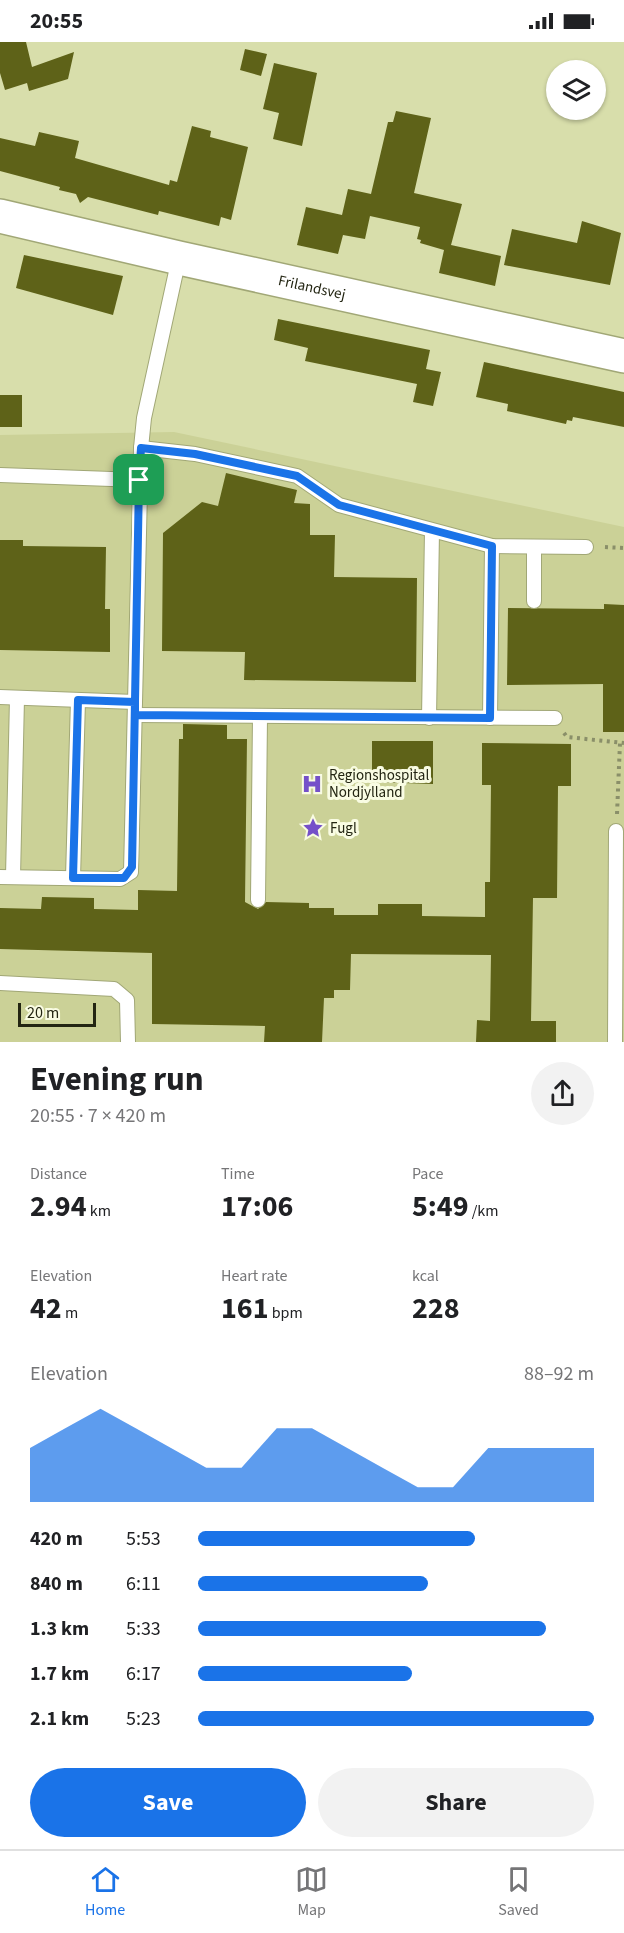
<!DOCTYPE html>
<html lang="en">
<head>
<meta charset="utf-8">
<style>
  body { margin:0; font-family:"Source Sans 3",sans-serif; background:#f2f2f2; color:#202124; height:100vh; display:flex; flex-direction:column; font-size:22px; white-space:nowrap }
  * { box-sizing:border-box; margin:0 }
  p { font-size:20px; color:#757577 }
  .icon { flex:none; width:33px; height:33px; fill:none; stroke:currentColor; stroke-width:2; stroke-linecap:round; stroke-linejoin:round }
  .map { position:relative; height:1000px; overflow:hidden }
  .sheet { display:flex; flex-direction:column; background:#fff; flex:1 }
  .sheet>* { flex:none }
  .controls { position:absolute; left:546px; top:18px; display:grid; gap:12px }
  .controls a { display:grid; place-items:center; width:60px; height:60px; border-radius:50%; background:#fff; box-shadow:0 2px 4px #0004; font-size:30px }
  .scale { position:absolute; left:18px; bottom:15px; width:78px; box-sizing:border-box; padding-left:6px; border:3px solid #232512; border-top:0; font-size:16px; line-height:21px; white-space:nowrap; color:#232512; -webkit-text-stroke:4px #f9fce3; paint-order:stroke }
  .pin { position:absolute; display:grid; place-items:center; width:51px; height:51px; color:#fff; margin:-26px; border-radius:12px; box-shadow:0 3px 9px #0006 }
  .round { display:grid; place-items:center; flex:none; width:63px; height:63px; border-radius:32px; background:#f2f2f2 }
  .headline { display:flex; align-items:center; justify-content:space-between; height:102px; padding:0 30px }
  h1 { font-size:33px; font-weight:700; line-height:45px }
  .figures { display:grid; grid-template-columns:repeat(3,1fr); gap:9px; height:102px; padding:6px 30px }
  .figures div { display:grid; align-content:center }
  .figures b { font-size:30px; font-weight:700 }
  .figures small { font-size:16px; font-weight:400 }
  .figures p { font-size:16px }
  .chart { height:168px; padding:12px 30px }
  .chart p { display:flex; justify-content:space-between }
  .chart svg { width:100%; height:108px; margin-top:6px; fill:#1a73e8; opacity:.7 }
  .primary-button { display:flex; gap:12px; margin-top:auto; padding:12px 30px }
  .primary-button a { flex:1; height:69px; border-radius:36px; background:#1a73e8; color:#fff; font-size:24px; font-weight:700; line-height:69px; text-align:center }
  .primary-button a+a { background:#f2f2f2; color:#202124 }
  ul { padding:0 30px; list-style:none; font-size:20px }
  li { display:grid; grid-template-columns:96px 72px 1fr; align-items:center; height:45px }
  li i { height:15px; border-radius:8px; background:#1a73e8 }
  .status { display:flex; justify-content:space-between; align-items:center; height:42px; padding:0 30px; background:#fff; direction:ltr }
  .status svg { height:16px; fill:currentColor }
  .dock { display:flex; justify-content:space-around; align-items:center; height:84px; border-top:2px solid #e0e0e0; background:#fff; font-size:16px; color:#757577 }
  .dock a { display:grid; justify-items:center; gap:3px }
  .dock .current { color:#1a73e8 }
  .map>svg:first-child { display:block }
  .built { fill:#cbd197 }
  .building { fill:#5e6218 }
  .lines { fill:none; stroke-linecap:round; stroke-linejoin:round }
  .service-casing { stroke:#a1a776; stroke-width:16 }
  .tertiary-casing { stroke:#a1a776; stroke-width:36 }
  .path { stroke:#8a8f69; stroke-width:4; stroke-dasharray:3 4.5; stroke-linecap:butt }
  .service { stroke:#fff; stroke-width:14 }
  .tertiary { stroke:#fff; stroke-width:33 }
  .route-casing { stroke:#fff; stroke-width:12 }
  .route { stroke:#1a73e8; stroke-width:8 }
  .labels { text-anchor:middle; stroke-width:6; stroke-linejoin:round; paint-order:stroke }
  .street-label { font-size:15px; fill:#232512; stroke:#f9fce3 }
  .poi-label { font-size:15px; fill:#232512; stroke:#f9fce3; text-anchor:start }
</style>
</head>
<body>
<div class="status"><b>20:55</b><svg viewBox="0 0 49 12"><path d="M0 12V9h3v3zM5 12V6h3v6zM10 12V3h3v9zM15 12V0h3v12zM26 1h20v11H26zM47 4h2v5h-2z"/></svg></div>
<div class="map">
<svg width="624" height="1000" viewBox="0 0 624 1000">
  <rect width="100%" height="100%" fill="#d8deab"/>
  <path class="built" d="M174 390 624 485V1000H0V393Z"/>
  <g class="building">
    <path d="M0 0H26L32 25 74 10 68 37 29 49 27 41 5 48 0 31Z"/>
    <path d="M245 7 267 12 261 34 240 28Z"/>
    <path d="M274 21 317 31 302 104 273 97 279 71 263 67Z"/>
    <path d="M396 69 431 76 414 151 462 162 451 203 501 214 495 244 439 231 444 208 420 201 421 198 417 197 420 185 370 174 365 197 343 193 338 212 297 203 306 165 342 173 348 147 371 152 388 80H393Z"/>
    <path d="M192 84 211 89 210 95 248 105 231 178 221 175 219 184 159 169 158 173 88 155 80 161 76 152 59 148 60 145 0 129V96L35 104 39 90 79 99 75 116 169 143 170 138 177 140Z"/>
    <path d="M582 179 621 191 610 243 504 223 512 187 577 201Z"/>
    <path d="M24 213 123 234 113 273 16 246Z"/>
    <path d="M278 277 430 308 426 327 441 330 433 364 413 360 417 342 305 319 308 306 274 298Z"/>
    <path d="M484 320 624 350V385L573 375 572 379 567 378 566 382 507 369 508 362 476 355Z"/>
    <rect x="0" y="353" width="22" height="32"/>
    <path d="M226 431 297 448 294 461 310 462V493H335L334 535 417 536 416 640 244 638 245 610 162 609 163 491 202 460 218 464Z"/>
    <path d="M0 498H23V504L106 505 105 567H110V610L0 608Z"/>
    <path d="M604 562 624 563V690H603V642L507 643 508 566 604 567Z"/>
    <path d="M183 682 227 683V697H247L245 860 258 867 266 860 309 861V866H334V873H378V862H422V874L485 875V840H490L491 743H482V701L571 702V744H558L557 856H533L531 979H556V1000H476L477 978 490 979 491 913 351 912 350 948H334V956H324L322 1000H264L265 984 152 982V911L0 907V866L41 867 42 855 94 856V867L138 868V848L177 849 179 697H183Z"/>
    <path d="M372 699H433V742L372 740Z"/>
  </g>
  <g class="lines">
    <g class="service-casing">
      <g id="service">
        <path d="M141 406 195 412 297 434 339 463 492 504 586 505"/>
        <path d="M0 433 139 438"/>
        <path d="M534 505V559"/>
        <path d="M0 655 135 660"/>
        <path d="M135 673 555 676"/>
        <path d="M429 676 432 489"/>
        <path d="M490 676 492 504"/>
        <path d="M0 835 120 837 131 830 141 406 144 376 179 216"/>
        <path d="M13 835 17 656"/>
        <path d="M73 836 78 658"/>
        <path d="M258 858 260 675"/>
        <path d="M0 941 114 947 127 958 128 1000"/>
        <path d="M615 1000 616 789"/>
      </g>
    </g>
    <g class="tertiary-casing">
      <g id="tertiary">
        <path id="s1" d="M0 174 179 216 624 314"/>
      </g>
    </g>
    <g class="path">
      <path d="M605 505 624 506"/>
      <path d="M564 691 567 695 624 701"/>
      <path d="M617 772 620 701"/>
    </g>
    <use href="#service" class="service"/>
    <use href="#tertiary" class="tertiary"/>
  </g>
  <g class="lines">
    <g class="route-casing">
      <path id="route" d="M139 438 132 825 124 836H73L78 658 135 660V673L490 676 492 504 339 463 297 434 195 412 141 406 139 438"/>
    </g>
    <use href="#route" class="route"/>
  </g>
  <defs>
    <g id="hospital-bare" transform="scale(1.62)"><path d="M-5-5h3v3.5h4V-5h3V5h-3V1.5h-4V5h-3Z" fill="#7550c9" stroke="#f9fce3" stroke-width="2.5" paint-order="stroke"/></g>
    <g id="sight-bare" transform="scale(1.62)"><path d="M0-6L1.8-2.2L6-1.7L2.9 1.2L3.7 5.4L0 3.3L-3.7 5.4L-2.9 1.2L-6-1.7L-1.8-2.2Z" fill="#7550c9" stroke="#f9fce3" stroke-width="2.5" paint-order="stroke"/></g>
  </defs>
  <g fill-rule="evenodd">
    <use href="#hospital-bare" x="312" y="742"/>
    <use href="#sight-bare" x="313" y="786"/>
  </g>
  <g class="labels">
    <g class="street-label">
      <text dy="5" stroke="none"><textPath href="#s1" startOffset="320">Frilandsvej</textPath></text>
    </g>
    <g class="poi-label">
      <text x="329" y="738">Regionshospital<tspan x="329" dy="17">Nordjylland</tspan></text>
      <text x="330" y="791">Fugl</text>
    </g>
  </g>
</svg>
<div class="controls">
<a><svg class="icon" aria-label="layers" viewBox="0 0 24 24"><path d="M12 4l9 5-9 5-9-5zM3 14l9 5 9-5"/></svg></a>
</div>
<div class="scale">20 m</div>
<div class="pin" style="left:139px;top:438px;background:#1e9e55"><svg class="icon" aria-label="arrive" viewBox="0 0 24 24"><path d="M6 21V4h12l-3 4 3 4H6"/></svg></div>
</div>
<section class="sheet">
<div class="headline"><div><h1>Evening run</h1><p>20:55 · 7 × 420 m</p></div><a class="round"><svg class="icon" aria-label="share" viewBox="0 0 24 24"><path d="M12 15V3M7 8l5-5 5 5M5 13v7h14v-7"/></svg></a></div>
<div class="figures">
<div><p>Distance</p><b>2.94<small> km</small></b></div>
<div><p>Time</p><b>17:06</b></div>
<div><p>Pace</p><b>5:49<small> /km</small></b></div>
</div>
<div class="figures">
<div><p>Elevation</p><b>42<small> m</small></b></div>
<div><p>Heart rate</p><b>161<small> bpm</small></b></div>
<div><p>kcal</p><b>228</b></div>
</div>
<div class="chart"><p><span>Elevation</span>88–92 m</p>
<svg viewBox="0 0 160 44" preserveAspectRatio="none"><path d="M0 44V22L10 14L20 6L30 14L40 22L50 30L60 30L70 14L80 14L90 22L100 30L110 38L120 38L130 22L140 22L150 22L160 22V44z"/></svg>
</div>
<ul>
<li><b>420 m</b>5:53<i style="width:70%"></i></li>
<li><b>840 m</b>6:11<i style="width:58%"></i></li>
<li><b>1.3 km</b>5:33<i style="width:88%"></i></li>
<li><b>1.7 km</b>6:17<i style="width:54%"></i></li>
<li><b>2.1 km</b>5:23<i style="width:100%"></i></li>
</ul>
<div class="primary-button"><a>Save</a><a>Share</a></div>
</section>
<nav class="dock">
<a class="current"><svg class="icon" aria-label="home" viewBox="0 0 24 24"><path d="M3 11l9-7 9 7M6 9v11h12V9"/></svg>Home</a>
<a><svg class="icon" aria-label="map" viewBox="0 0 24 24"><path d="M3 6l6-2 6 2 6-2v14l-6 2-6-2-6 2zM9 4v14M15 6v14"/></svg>Map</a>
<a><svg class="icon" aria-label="saved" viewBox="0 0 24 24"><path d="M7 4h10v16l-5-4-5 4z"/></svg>Saved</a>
</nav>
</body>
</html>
